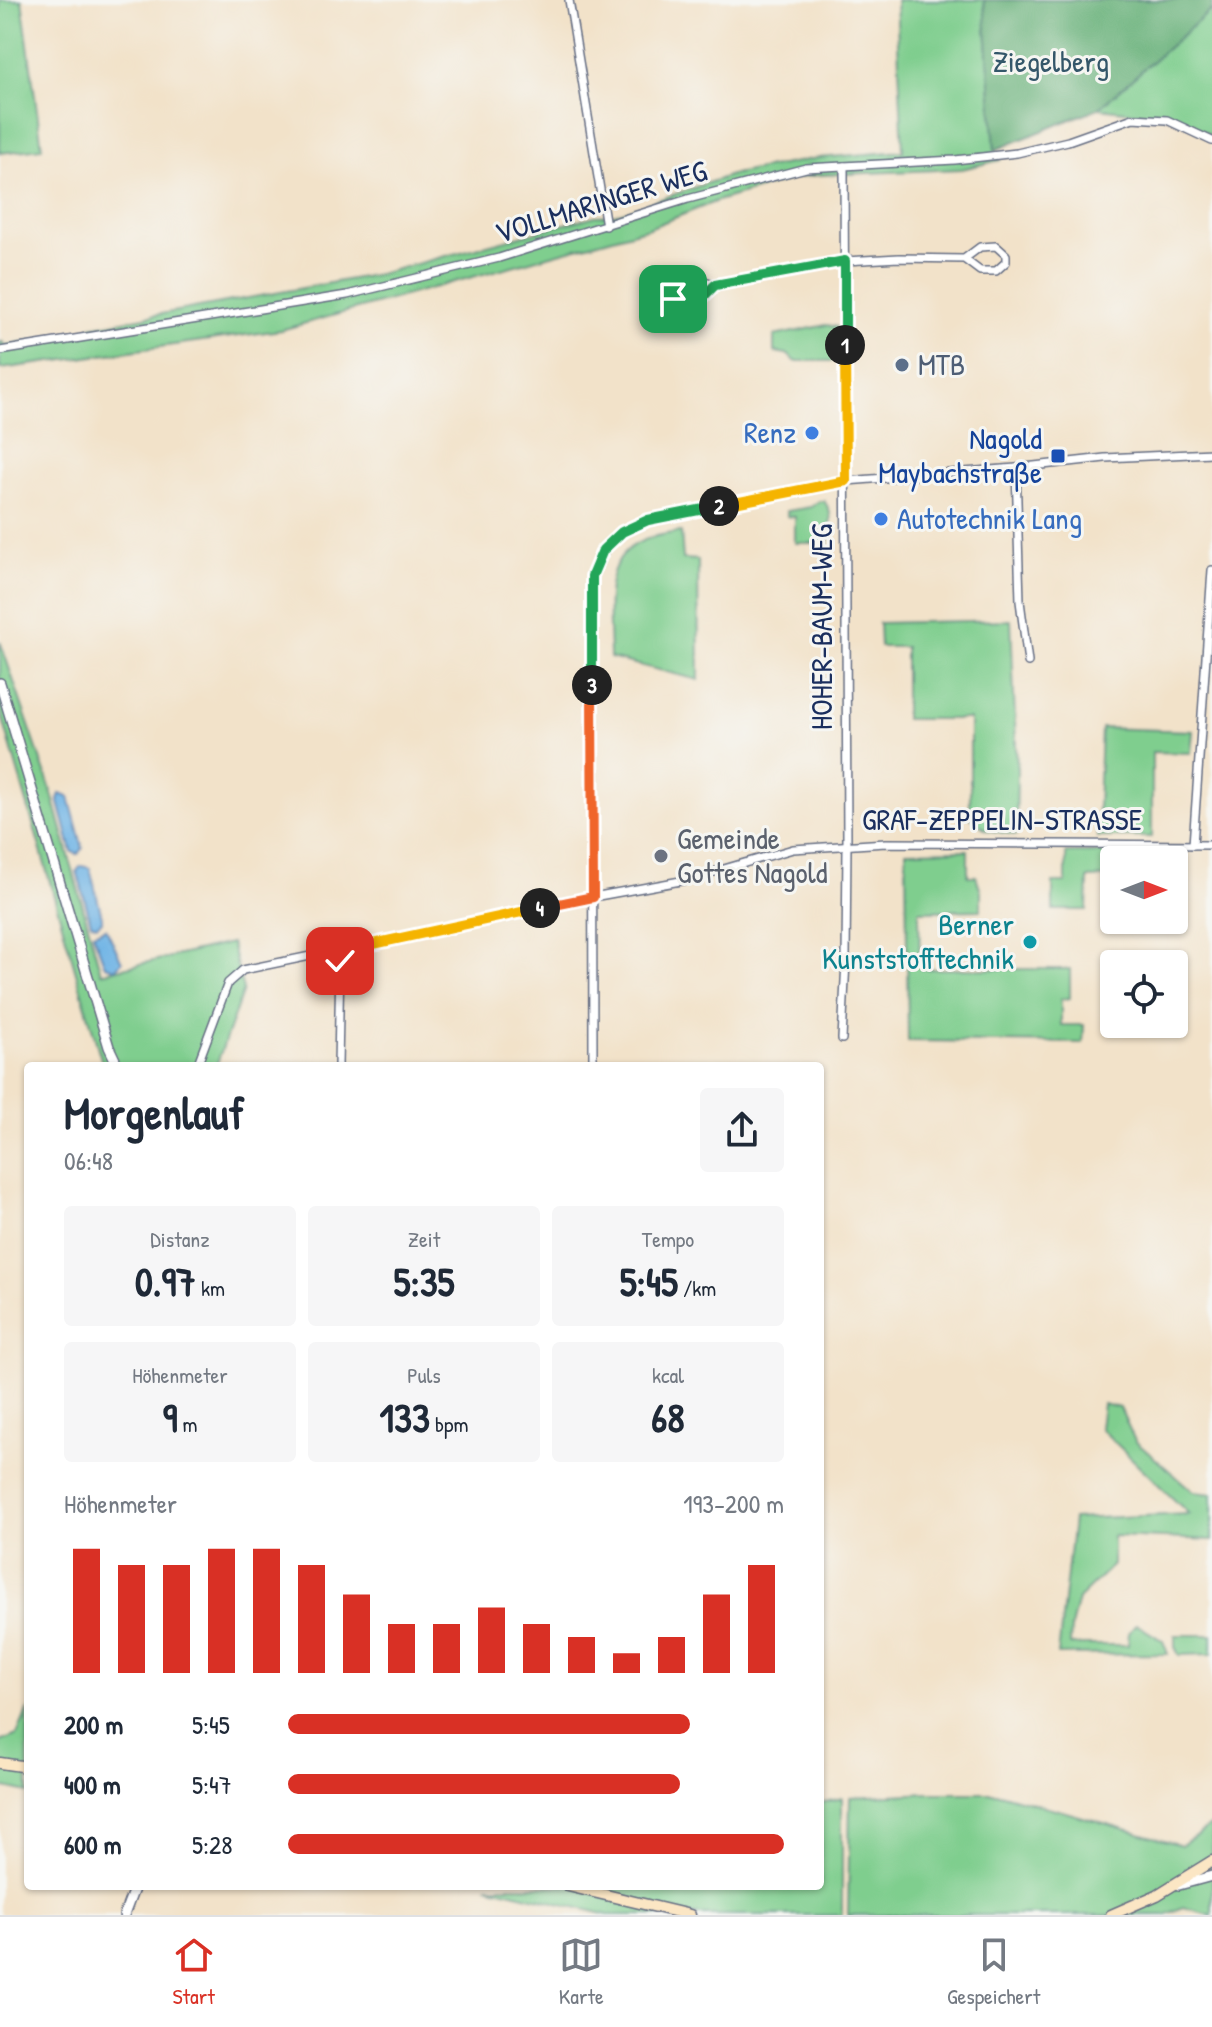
<!DOCTYPE html>
<html lang="de">
<head>
<meta charset="utf-8">
<style>
  body { margin:0; font-family:"Patrick Hand",sans-serif; background:#f6f6f7; color:#1f2937; height:100vh; display:flex; flex-direction:column; font-size:30px; white-space:nowrap }
  * { box-sizing:border-box; margin:0 }
  p { font-size:26px; color:#747a83 }
  .icon { flex:none; width:44px; height:44px; fill:none; stroke:currentColor; stroke-width:2; stroke-linecap:round; stroke-linejoin:round }
  .map { position:relative; flex:1; overflow:hidden }
  .panel { position:absolute; left:24px; top:1062px; width:800px; height:828px; display:flex; flex-direction:column; background:#fff; border-radius:8px; box-shadow:0 2px 6px #0004 }
  .panel>* { flex:none }
  .needle { width:52px; rotate:90deg }
  .buttons { position:absolute; left:1100px; top:846px; display:grid; gap:16px }
  .buttons a { display:grid; place-items:center; width:88px; height:88px; border-radius:8px; background:#fff; box-shadow:0 2px 6px #0004; font-size:40px }
  .pin { position:absolute; display:grid; place-items:center; width:68px; height:68px; color:#fff; margin:-34px; border-radius:16px; box-shadow:0 4px 12px #0006 }
  .km { position:absolute; width:40px; height:40px; margin:-20px; border-radius:50%; background:#222; color:#fff; font-size:22px; line-height:40px; text-align:center }
  .round { display:grid; place-items:center; flex:none; width:84px; height:84px; border-radius:8px; background:#f6f6f7 }
  .head { display:flex; align-items:center; justify-content:space-between; height:136px; padding:0 40px }
  h1 { font-size:44px; font-weight:700; line-height:60px }
  .metrics { display:grid; grid-template-columns:repeat(3,1fr); gap:12px; height:136px; padding:8px 40px }
  .metrics div { display:grid; align-content:center; border-radius:8px; background:#f6f6f7; text-align:center }
  .metrics b { font-size:40px; font-weight:700 }
  .metrics small { font-size:22px; font-weight:400 }
  .metrics p { font-size:22px }
  .chart { height:224px; padding:16px 40px }
  .chart p { display:flex; justify-content:space-between }
  .chart svg { width:100%; height:144px; margin-top:8px; stroke:#d93025; stroke-width:6 }
  ul { padding:0 40px; list-style:none; font-size:26px }
  li { display:grid; grid-template-columns:128px 96px 1fr; align-items:center; height:60px }
  li i { height:20px; border-radius:10px; background:#d93025 }
  .dock { display:flex; justify-content:space-around; align-items:center; height:112px; border-top:2px solid #e0e1e3; background:#fff; font-size:22px; color:#747a83 }
  .dock a { display:grid; justify-items:center; gap:4px }
  .dock .selected { color:#d93025 }
  .map>svg:first-child { display:block }
  .green { fill:#7fce8e; stroke:#4d7e76; stroke-width:2 }
  .forest { fill:#67b179; stroke:#41706c; stroke-width:2 }
  .water { fill:#6fb4e5; stroke:#4572a2; stroke-width:2 }
  .lines { fill:none; stroke-linecap:round; stroke-linejoin:round }
  .minor-casing { stroke:#666e83; stroke-width:10 }
  .tertiary-casing { stroke:#666e83; stroke-width:12 }
  .secondary-casing { stroke:#666e83; stroke-width:13 }
  .minor { stroke:#fff; stroke-width:7 }
  .tertiary { stroke:#fff; stroke-width:9 }
  .secondary { stroke:#fbe6c4; stroke-width:10 }
  .split-1-casing { stroke:#fff; stroke-width:16 }
  .split-2-casing { stroke:#fff; stroke-width:16 }
  .split-3-casing { stroke:#fff; stroke-width:16 }
  .split-4-casing { stroke:#fff; stroke-width:16 }
  .split-5-casing { stroke:#fff; stroke-width:16 }
  .split-1 { stroke:#22a559; stroke-width:10 }
  .split-2 { stroke:#f5b400; stroke-width:10 }
  .split-3 { stroke:#22a559; stroke-width:10 }
  .split-4 { stroke:#f0652b; stroke-width:10 }
  .split-5 { stroke:#f5b400; stroke-width:10 }
  .service-dot { fill:#5c6f8a; stroke:#f6f6f2; stroke-width:3 }
  .shop-dot { fill:#3f7fe0; stroke:#f6f6f2; stroke-width:3 }
  .transit-dot { fill:#1a4fb4; stroke:#f6f6f2; stroke-width:3 }
  .worship-dot { fill:#6b7280; stroke:#f6f6f2; stroke-width:3 }
  .culture-dot { fill:#0f9aa8; stroke:#f6f6f2; stroke-width:3 }
  .labels { text-anchor:middle; stroke-width:6; stroke-linejoin:round; paint-order:stroke }
  .park-label { font-size:30px; fill:#34576a; stroke:#f6f6f2 }
  .street-label { font-size:30px; fill:#1b2f5e; stroke:#f6f6f2 }
  .service-label { font-size:30px; fill:#4e5e75; stroke:#f6f6f2; text-anchor:start }
  .shop-label { font-size:30px; fill:#366cbe; stroke:#f6f6f2; text-anchor:end }
  .transit-label { font-size:30px; fill:#164399; stroke:#f6f6f2; text-anchor:end }
  .worship-label { font-size:30px; fill:#5b616d; stroke:#f6f6f2; text-anchor:start }
  .culture-label { font-size:30px; fill:#0d838f; stroke:#f6f6f2; text-anchor:end }
</style>
</head>
<body>
<div class="map">
<svg width="1212" height="1915" viewBox="0 0 1212 1915">
  <rect width="100%" height="100%" fill="#f6f6f2"/>
  <filter id="ink" filterUnits="userSpaceOnUse"><feTurbulence type="fractalNoise" baseFrequency=".0125" numOctaves="2"/><feDisplacementMap in="SourceGraphic" scale="16" xChannelSelector="R" yChannelSelector="G"/><feConvolveMatrix kernelMatrix="1 2 1 2 8 2 1 2 1" color-interpolation-filters="sRGB"/></filter>
  <filter id="wash" filterUnits="userSpaceOnUse"><feTurbulence type="fractalNoise" baseFrequency=".006" numOctaves="4" result="noise"/><feDisplacementMap in="SourceGraphic" scale="32" xChannelSelector="R" yChannelSelector="G"/><feGaussianBlur stdDeviation="1.8" result="paint"/><feColorMatrix in="noise" values="0 0 0 0 0 0 0 0 0 0 0 0 0 0 0 0 0 1.4 0 .05"/><feComposite in="paint" operator="in"/></filter>
  <g filter="url(#wash)">
    <rect width="100%" height="100%" fill="#f2e2c9"/>
    <g class="green">
      <path d="M0 0H22L42 148 0 153Z"/>
      <path d="M896 0H984L995 150 1000 160 962 169 818 175 797 178 717 201 649 228 281 330 0 369V342H3L4 346 90 333V327L379 274 595 216 614 215 734 174 818 158 903 151Z"/>
      <path d="M1212 9V136L1176 117 1099 108Z"/>
      <path d="M826 325 837 327 838 361H795L787 354 774 352V336Z"/>
      <path d="M819 501H824C836 516 828 531 827 549H820V543H795V517L787 516V511L811 507Z"/>
      <path d="M681 532 683 559 698 560 699 680 610 658C609 591 595 540 681 532Z"/>
      <path d="M1011 620 1017 772 1016 835 987 830 970 817V719H905V647H880L879 623Z"/>
      <path d="M0 641 51 790 101 973 231 943 243 990 216 1066H103L0 709Z"/>
      <path d="M1101 728 1193 731 1191 753 1152 752V837H1097Z"/>
      <path d="M968 850V876H976L981 891V910L919 911 920 969H1070V998L1061 999V1025H1084L1083 1043 908 1041 906 851Z"/>
      <path d="M1152 852V860H1114V877L1088 878 1087 910H1053V883H1066V853Z"/>
      <path d="M1103 1404 1120 1408 1135 1441 1194 1492 1212 1494V1540L1113 1536V1565L1078 1599 1071 1627 1070 1645H1128L1129 1633 1136 1624 1163 1641 1168 1654 1058 1655 1073 1519 1189 1514 1100 1428Z"/>
      <path d="M1175 1635H1212V1654L1179 1655 1175 1647Z"/>
      <path d="M28 1709V1793L0 1787V1742L17 1735Z"/>
      <path d="M930 1793H999L1181 1845 1212 1825V1915L1183 1907 1165 1915H848L850 1797Z"/>
      <path d="M842 1798V1915H608L487 1886H820V1803Z"/>
    </g>
    <path class="forest" d="M984 0H1212V9L1099 108 995 150Z"/>
    <g class="water">
      <path d="M60 794 69 797 83 849 78 854 72 852 58 799Z"/>
      <path d="M81 866 90 868 102 917V921L97 925 91 923 77 871Z"/>
      <path d="M106 928 122 962 115 969 105 966 93 933Z"/>
    </g>
  </g>
  <g filter="url(#ink)">
    <g class="lines">
      <g class="minor-casing">
        <g id="minor">
          <path d="M569 0 606 226"/>
          <path d="M715 285C700 279 689 273 674 283L673 299 684 303 699 301 715 285 845 261 899 258 964 259 980 271H996L1006 262V255L996 246 980 247 964 259"/>
          <path d="M0 351 347 295 499 258 688 199 806 168 955 160 1017 153 1068 141 1133 118 1167 120 1212 141"/>
          <path d="M1016 468 1020 601 1028 662"/>
          <path d="M1193 845 1212 570"/>
          <path d="M336 952 340 961 338 1066"/>
          <path d="M842 1039 846 961 847 844 844 166"/>
          <path d="M197 1066 228 983 243 970 593 897 686 880 793 849 886 843 1212 845"/>
          <path d="M593 1066 592 576C607 541 614 535 648 520L846 481 1016 468 1105 458 1212 453"/>
        </g>
      </g>
      <g class="tertiary-casing">
        <g id="tertiary">
          <path d="M0 683 109 1047 118 1066"/>
          <path d="M1179 1885 1212 1876"/>
          <path d="M124 1915 135 1886"/>
        </g>
      </g>
      <g class="secondary-casing">
        <g id="secondary">
          <path d="M0 1763 28 1767"/>
          <path d="M568 1886 690 1915"/>
          <path d="M1111 1915 1157 1895 1212 1861"/>
        </g>
      </g>
      <use href="#minor" class="minor"/>
      <use href="#tertiary" class="tertiary"/>
      <use href="#secondary" class="secondary"/>
    </g>
  </g>
  <g class="lines" filter="url(#ink)">
    <g class="split-1-casing">
      <path id="split-1" d="M673 299 684 303 699 301 715 285 845 261V345"/>
    </g>
    <g class="split-2-casing">
      <path id="split-2" d="M719 506 846 481 845 345"/>
    </g>
    <g class="split-3-casing">
      <path id="split-3" d="M592 685V576L603 550 622 532 648 520 719 506"/>
    </g>
    <g class="split-4-casing">
      <path id="split-4" d="M540 908 593 897 592 685"/>
    </g>
    <g class="split-5-casing">
      <path id="split-5" d="M340 961 336 952 540 908"/>
    </g>
    <use href="#split-1" class="split-1"/>
    <use href="#split-2" class="split-2"/>
    <use href="#split-3" class="split-3"/>
    <use href="#split-4" class="split-4"/>
    <use href="#split-5" class="split-5"/>
  </g>
  <circle class="service-dot" cx="902" cy="365" r="8"/>
  <g class="shop-dot">
    <circle cx="812" cy="433" r="8"/>
    <circle cx="881" cy="519" r="8"/>
  </g>
  <rect class="transit-dot" x="1050" y="448" width="16" height="16" rx="4"/>
  <circle class="worship-dot" cx="661" cy="856" r="8"/>
  <circle class="culture-dot" cx="1030" cy="942" r="8"/>
  <g class="labels">
    <g class="park-label">
      <text x="1051" y="72">Ziegelberg</text>
    </g>
    <g class="street-label">
      <text transform="translate(601 202) rotate(-17)" y="10">VOLLMARINGER WEG</text>
      <text transform="translate(822 627) rotate(-90)" y="10">HOHER-BAUM-WEG</text>
      <text x="1002" y="830">GRAF-ZEPPELIN-STRASSE</text>
    </g>
    <g class="service-label">
      <text x="918" y="375">MTB</text>
    </g>
    <g class="shop-label">
      <text x="796" y="443">Renz</text>
      <text x="897" y="529" text-anchor="start">Autotechnik Lang</text>
    </g>
    <g class="transit-label">
      <text x="1042" y="449">Nagold<tspan x="1042" dy="34">Maybachstraße</tspan></text>
    </g>
    <g class="worship-label">
      <text x="677" y="849">Gemeinde<tspan x="677" dy="34">Gottes Nagold</tspan></text>
    </g>
    <g class="culture-label">
      <text x="1014" y="935">Berner<tspan x="1014" dy="34">Kunststofftechnik</tspan></text>
    </g>
  </g>
</svg>
<div class="buttons">
<a><svg class="needle" viewBox="-14 -14 28 28"><path d="M0-13l5 13h-10z" fill="#e53935"/><path d="M0 13l5-13h-10z" fill="#747a83"/></svg></a>
<a><svg class="icon" aria-label="locate" viewBox="0 0 24 24"><circle cx="12" cy="12" r="6"/><path d="M12 2v4M12 18v4M2 12h4M18 12h4"/></svg></a>
</div>
<div class="pin" style="left:673px;top:299px;background:#1e9e55"><svg class="icon" aria-label="arrive" viewBox="0 0 24 24"><path d="M6 21V4h12l-3 4 3 4H6"/></svg></div>
<div class="pin" style="left:340px;top:961px;background:#d93025"><svg class="icon" aria-label="check" viewBox="0 0 24 24"><path d="M5 12l5 5 9-10"/></svg></div>
<b class="km" style="left:845px;top:345px">1</b>
<b class="km" style="left:719px;top:506px">2</b>
<b class="km" style="left:592px;top:685px">3</b>
<b class="km" style="left:540px;top:908px">4</b>
<section class="panel">
<div class="head"><div><h1>Morgenlauf</h1><p>06:48</p></div><a class="round"><svg class="icon" aria-label="share" viewBox="0 0 24 24"><path d="M12 15V3M7 8l5-5 5 5M5 13v7h14v-7"/></svg></a></div>
<div class="metrics">
<div><p>Distanz</p><b>0.97<small> km</small></b></div>
<div><p>Zeit</p><b>5:35</b></div>
<div><p>Tempo</p><b>5:45<small> /km</small></b></div>
</div>
<div class="metrics">
<div><p>Höhenmeter</p><b>9<small> m</small></b></div>
<div><p>Puls</p><b>133<small> bpm</small></b></div>
<div><p>kcal</p><b>68</b></div>
</div>
<div class="chart"><p><span>Höhenmeter</span>193–200 m</p>
<svg viewBox="0 0 160 44" preserveAspectRatio="none"><path d="M5 44V6M15 44V11M25 44V11M35 44V6M45 44V6M55 44V11M65 44V20M75 44V29M85 44V29M95 44V24M105 44V29M115 44V33M125 44V38M135 44V33M145 44V20M155 44V11"/></svg>
</div>
<ul>
<li><b>200 m</b>5:45<i style="width:81%"></i></li>
<li><b>400 m</b>5:47<i style="width:79%"></i></li>
<li><b>600 m</b>5:28<i style="width:100%"></i></li>
</ul>
</section>
</div>
<nav class="dock">
<a class="selected"><svg class="icon" aria-label="home" viewBox="0 0 24 24"><path d="M3 11l9-7 9 7M6 9v11h12V9"/></svg>Start</a>
<a><svg class="icon" aria-label="map" viewBox="0 0 24 24"><path d="M3 6l6-2 6 2 6-2v14l-6 2-6-2-6 2zM9 4v14M15 6v14"/></svg>Karte</a>
<a><svg class="icon" aria-label="saved" viewBox="0 0 24 24"><path d="M7 4h10v16l-5-4-5 4z"/></svg>Gespeichert</a>
</nav>
</body>
</html>
